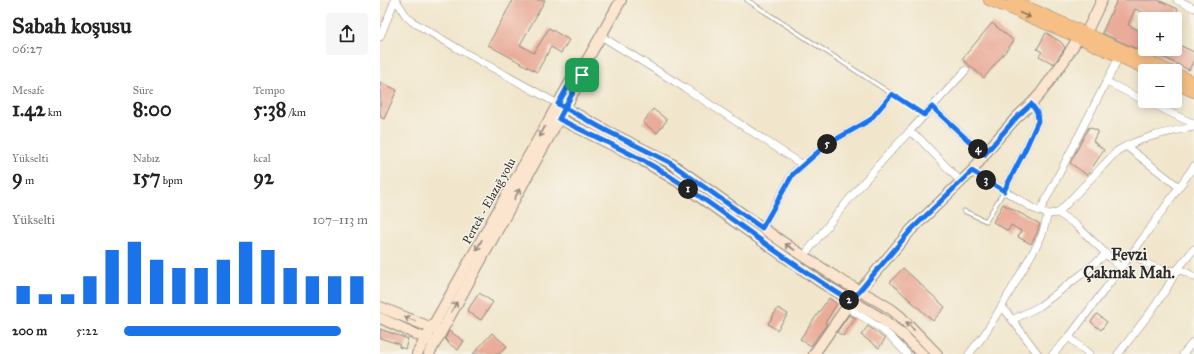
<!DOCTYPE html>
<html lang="tr">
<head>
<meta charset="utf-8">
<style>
  body { margin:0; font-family:"IM FELL Great Primer",serif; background:#f6f6f6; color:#222; height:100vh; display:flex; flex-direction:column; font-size:15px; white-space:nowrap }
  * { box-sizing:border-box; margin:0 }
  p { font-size:13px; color:#767676 }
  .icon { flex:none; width:22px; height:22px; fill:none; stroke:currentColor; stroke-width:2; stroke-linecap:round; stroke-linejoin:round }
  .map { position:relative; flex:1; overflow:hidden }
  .panel { display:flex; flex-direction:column; background:#fff; width:380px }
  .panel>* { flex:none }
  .buttons { position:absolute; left:758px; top:12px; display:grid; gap:8px }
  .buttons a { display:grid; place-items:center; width:44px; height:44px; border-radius:4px; background:#fff; box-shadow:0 2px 10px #0003; font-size:20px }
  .pin { position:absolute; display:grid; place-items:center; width:34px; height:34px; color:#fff; margin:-17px; border-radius:8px; box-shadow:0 2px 6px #0006 }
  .km { position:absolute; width:20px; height:20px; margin:-10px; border-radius:50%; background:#222; color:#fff; font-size:11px; line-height:20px; text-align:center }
  .round { display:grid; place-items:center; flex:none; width:42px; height:42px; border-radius:4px; background:#f6f6f6 }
  .headline { display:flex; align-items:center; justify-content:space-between; height:68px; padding:0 12px }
  h1 { font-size:22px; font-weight:800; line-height:30px }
  .metrics { display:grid; grid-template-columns:repeat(3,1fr); gap:6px; height:68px; padding:4px 12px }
  .metrics div { display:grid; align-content:center }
  .metrics b { font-size:20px; font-weight:800 }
  .metrics small { font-size:11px; font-weight:400 }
  .metrics p { font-size:11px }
  .chart { height:112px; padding:8px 12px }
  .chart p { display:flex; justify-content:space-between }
  .chart svg { width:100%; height:72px; margin-top:4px; stroke:#1a73e8; stroke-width:6 }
  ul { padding:0 12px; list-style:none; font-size:13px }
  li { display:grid; grid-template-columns:64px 48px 1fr; align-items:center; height:30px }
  li i { height:10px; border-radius:5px; background:#1a73e8 }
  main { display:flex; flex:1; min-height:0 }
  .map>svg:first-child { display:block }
  .building { fill:#eaac99 }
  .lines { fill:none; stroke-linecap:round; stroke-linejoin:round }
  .lane-casing { stroke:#8e887c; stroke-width:5 }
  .street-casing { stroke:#8e887c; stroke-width:8 }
  .secondary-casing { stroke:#8e887c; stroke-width:12 }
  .primary-casing { stroke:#8e887c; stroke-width:12 }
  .lane { stroke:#fff; stroke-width:3.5 }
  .street { stroke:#fff; stroke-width:7 }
  .secondary { stroke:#fbe5cf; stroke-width:10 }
  .primary { stroke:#f5bf86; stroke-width:11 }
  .oneway { stroke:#907558 }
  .oneway2 { stroke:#93887d }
  .route-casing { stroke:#fff; stroke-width:8 }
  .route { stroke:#1a73e8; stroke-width:5 }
  .labels { text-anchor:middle; stroke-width:3; stroke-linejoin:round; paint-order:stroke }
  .street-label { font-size:12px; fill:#2b2b2b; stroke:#f7f3e8 }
  .district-label { font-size:16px; font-weight:bold; fill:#2b2b2b; stroke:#f7f3e8 }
</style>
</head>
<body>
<main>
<section class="panel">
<div class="headline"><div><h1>Sabah koşusu</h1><p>06:27</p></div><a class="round"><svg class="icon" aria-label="share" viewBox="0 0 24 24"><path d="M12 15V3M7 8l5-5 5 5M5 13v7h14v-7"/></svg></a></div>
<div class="metrics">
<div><p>Mesafe</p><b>1.42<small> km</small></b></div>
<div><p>Süre</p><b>8:00</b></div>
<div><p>Tempo</p><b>5:38<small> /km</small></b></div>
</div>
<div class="metrics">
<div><p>Yükselti</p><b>9<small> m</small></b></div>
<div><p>Nabız</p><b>157<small> bpm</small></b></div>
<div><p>kcal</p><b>92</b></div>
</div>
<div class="chart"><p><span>Yükselti</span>107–113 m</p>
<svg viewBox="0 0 160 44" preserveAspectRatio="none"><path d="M5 44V33M15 44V38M25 44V38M35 44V27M45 44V11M55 44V6M65 44V17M75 44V22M85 44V22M95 44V17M105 44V6M115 44V11M125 44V22M135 44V27M145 44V27M155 44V27"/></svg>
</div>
<ul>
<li><b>200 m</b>5:22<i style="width:89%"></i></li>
</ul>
</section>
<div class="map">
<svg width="814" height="354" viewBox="0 0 814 354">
  <rect width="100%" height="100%" fill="#f7f3e8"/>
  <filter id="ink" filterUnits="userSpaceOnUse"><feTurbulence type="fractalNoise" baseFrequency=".025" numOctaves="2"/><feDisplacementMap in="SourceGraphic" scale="8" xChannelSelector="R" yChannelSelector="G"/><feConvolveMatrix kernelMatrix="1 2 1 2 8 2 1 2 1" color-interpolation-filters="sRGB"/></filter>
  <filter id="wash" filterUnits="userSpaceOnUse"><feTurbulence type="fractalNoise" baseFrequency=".012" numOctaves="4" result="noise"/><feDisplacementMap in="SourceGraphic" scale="16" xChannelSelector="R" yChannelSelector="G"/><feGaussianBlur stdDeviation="0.9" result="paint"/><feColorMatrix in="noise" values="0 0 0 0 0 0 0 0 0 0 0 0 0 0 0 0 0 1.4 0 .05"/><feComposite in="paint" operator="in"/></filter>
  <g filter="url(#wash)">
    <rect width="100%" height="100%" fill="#f1e6cc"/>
    <g id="blocks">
      <g class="building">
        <path d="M133 0H165L140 45 154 53 169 28 189 40 181 53 171 47 157 72 108 45Z"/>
        <path d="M737 0H778L798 9 793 19H778L755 9 748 25 765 33V49H795V43L814 52V60L809 70 779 55V56L758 46 757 49 722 33Z"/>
        <path d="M612 23 634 41 604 78 582 59Z"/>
        <path d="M666 33 681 42 684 46 685 48 674 64 659 56 662 52 657 49Z"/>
        <path d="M0 82 17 90 4 119 0 117Z"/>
        <path d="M273 109 287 120 277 133 263 123Z"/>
        <path d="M709 127 718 131 713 141 724 150 707 175 690 163Z"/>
        <path d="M623 204 660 224 657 233 651 244 638 237 641 231 631 225 628 231 613 222Z"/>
        <path d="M523 268 565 307 553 321 510 282Z"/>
        <path d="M99 293 113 302 101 320 87 311Z"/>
        <path d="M449 298 457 304 445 323 447 324 431 346 420 339Z"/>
        <path d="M398 308 408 314 397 330 388 324Z"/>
        <path d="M717 314 727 322 721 330 711 322Z"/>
        <path d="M469 315 476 318 463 336 457 332Z"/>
        <path d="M488 326 505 339 499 348 481 335Z"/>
        <path d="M0 329 28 339 25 349 19 347V344L0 338Z"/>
        <path d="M69 331 84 341 78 350 68 343V342L65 339Z"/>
        <path d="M112 333 127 346 119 354H93Z"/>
      </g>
    </g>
  </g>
  <g filter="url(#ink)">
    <use href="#blocks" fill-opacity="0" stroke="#8e887c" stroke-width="1"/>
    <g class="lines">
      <g class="lane-casing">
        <g id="lane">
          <path d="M367 0 544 115"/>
          <path d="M584 211 606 221 624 191"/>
        </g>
      </g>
      <g class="street-casing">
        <g id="street">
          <path d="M14 0 18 3 26 16 33 22 82 51 178 104"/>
          <path d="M797 0 814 8"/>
          <path d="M221 36 305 88 423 165"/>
          <path d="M0 37 15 0"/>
          <path d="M727 82 765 101"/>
          <path d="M766 101 814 124"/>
          <path d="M552 107 604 155"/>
          <path d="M529 132 586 70"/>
          <path d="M746 146 799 187"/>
          <path d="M592 171 654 209 668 214 678 213 696 225 741 268"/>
          <path d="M624 191 645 150 658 121 657 112 651 104"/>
          <path d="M660 211 739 57"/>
          <path d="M678 213 737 151C760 137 788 132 814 127"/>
          <path d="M382 228 413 173 446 145 490 120 512 94"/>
          <path d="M752 253C762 261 771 267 783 270 798 272 800 267 814 277"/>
          <path d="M424 256C457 213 491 171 529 132L539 138 581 182"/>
          <path d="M622 306 658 354"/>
          <path d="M467 307 500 328 512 338 527 354"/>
          <path d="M632 320 660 306 702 274 726 254"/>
          <path d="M689 337 709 354"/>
          <path d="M589 354 604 335 623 304 657 245 662 235 668 214"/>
          <path d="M673 354 689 337 756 248 814 166"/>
          <path d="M738 354 770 313 787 288 797 270 814 249"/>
          <path d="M803 354 814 341"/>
        </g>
      </g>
      <g class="secondary-casing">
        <g id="secondary">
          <path d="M178 104 227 131 289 162 401 241 460 280 498 301 511 309 521 317 557 354"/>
          <path d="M172 115 262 160 297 181 442 283 501 318 523 335 542 354"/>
          <path d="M0 307 57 330"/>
          <path d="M0 318 51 341"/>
          <path d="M37 354 196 72 205 64"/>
          <path d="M49 354 185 108 203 75 205 64 241 0"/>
          <path d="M434 354 471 301 531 230 592 171 612 145 636 118 651 104 661 93 686 58 695 43 706 33 722 0"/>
        </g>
      </g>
      <g class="primary-casing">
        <g id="primary">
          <path d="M609 0 699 38 770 71"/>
          <path d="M632 0 790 71"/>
          <path d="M795 73 814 82"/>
          <path d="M795 83 814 92"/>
        </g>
      </g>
      <use href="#lane" class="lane"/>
      <use href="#street" class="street"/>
      <use href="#secondary" class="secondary"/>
      <use href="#primary" class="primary"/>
    </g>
    <defs><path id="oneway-shaft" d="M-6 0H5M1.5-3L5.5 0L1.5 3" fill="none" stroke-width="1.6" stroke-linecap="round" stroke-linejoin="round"/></defs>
    <use class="oneway" href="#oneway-shaft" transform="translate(645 15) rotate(23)"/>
    <g class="oneway2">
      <use href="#oneway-shaft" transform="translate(162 132) rotate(119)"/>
      <use href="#oneway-shaft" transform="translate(137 194) rotate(-61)"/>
      <use href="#oneway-shaft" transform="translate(99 245) rotate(119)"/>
      <use href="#oneway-shaft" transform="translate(410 247) rotate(-147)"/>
      <use href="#oneway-shaft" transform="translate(74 307) rotate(-61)"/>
      <use href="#oneway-shaft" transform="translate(30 319) rotate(-158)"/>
      <use href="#oneway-shaft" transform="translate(530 326) rotate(-135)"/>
    </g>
  </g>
  <g class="lines" filter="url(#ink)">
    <g class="route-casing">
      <path id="route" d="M202 75 179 119C219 139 260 156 297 181 356 220 410 265 471 301L531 230 592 171 624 191 645 150 658 121 657 112 651 104 636 118 604 155 552 107 544 115 512 94 490 120 446 145 413 174 382 228 289 162 227 131 178 104 196 72 205 64 202 75"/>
    </g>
    <use href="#route" class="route"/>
  </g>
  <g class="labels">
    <g class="street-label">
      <text transform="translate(109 201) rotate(-61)" y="4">Pertek - Elazığ yolu</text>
    </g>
    <g class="district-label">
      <text x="749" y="260">Fevzi<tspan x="749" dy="18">Çakmak Mah.</tspan></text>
    </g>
  </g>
</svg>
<div class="buttons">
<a>+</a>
<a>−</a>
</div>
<div class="pin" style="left:202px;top:75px;background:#1e9e55"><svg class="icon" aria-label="arrive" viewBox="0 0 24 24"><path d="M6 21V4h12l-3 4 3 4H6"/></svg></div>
<b class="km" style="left:308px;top:189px">1</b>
<b class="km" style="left:469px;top:300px">2</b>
<b class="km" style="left:606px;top:180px">3</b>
<b class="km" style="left:598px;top:149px">4</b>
<b class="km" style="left:447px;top:144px">5</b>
</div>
</main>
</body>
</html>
